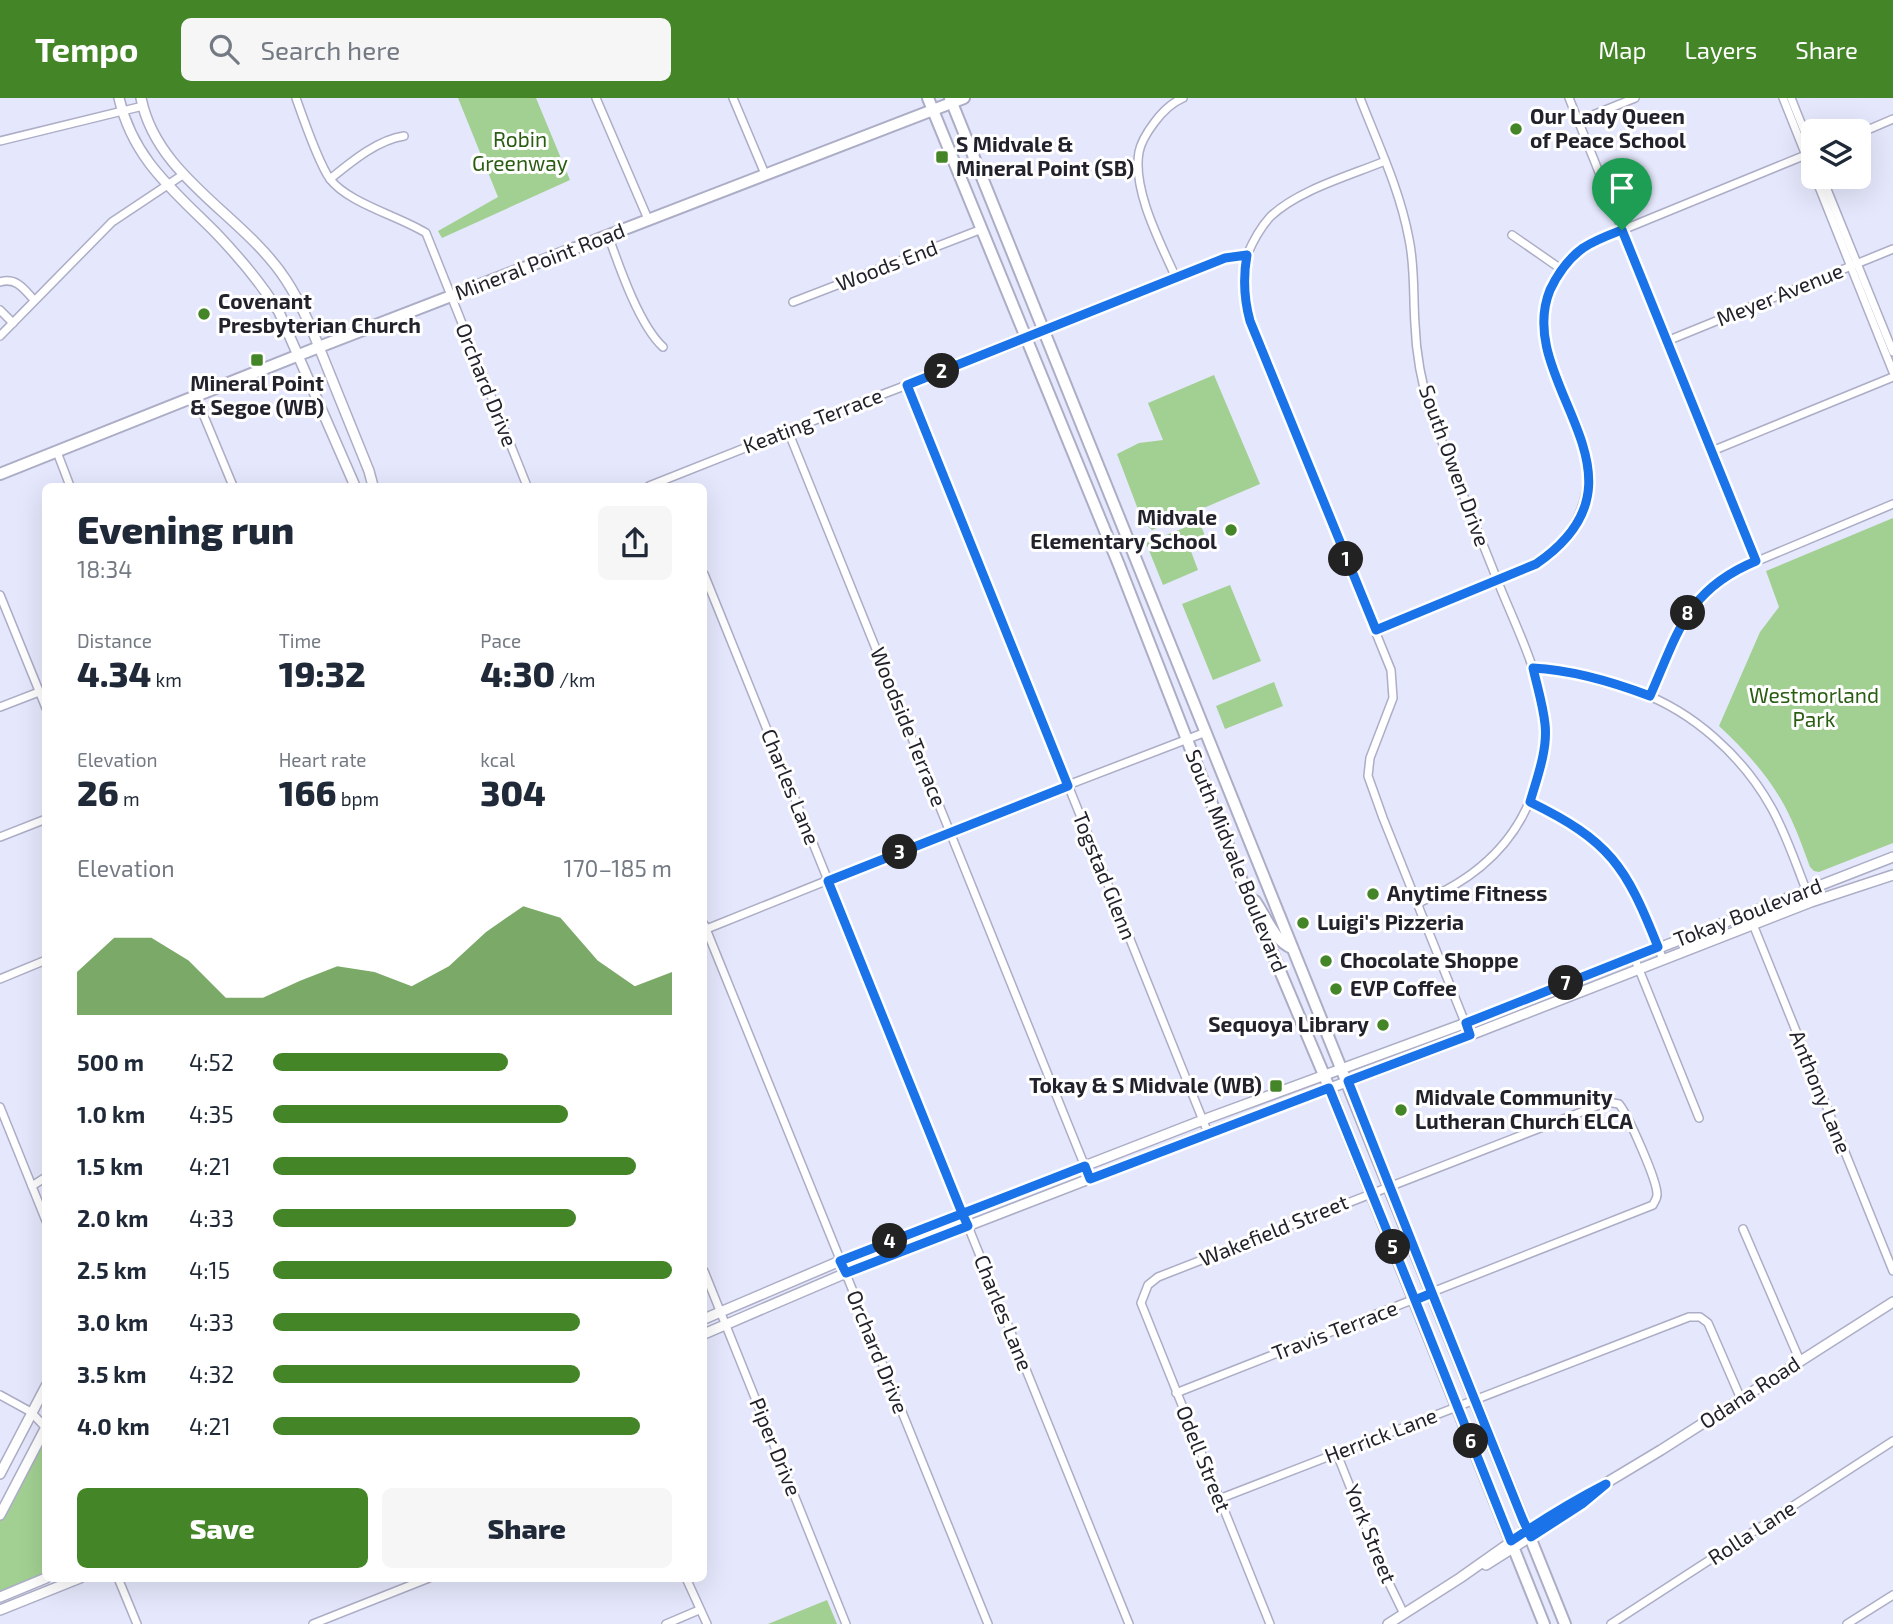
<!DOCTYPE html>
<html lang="en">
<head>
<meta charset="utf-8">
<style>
  body { margin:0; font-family:"Exo 2",sans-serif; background:#f6f6f7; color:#1f2937; height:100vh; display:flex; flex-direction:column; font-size:26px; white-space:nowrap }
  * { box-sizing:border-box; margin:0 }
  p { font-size:23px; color:#747a83 }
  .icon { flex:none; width:38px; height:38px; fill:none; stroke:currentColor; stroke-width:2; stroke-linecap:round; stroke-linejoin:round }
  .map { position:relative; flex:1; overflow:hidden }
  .sheet { position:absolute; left:42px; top:385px; width:665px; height:1099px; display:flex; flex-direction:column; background:#fff; border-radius:10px; box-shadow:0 7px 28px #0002 }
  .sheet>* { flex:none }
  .tools { position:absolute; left:1801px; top:21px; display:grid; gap:14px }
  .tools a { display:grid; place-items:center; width:70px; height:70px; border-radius:10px; background:#fff; box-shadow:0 7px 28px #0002; font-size:35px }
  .pin { position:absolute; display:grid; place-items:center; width:60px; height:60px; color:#fff; margin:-72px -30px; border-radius:50% 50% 50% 0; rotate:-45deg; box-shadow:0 0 7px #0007 }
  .pin .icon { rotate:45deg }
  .km { position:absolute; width:35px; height:35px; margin:-18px; border-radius:50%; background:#222; color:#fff; font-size:19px; line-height:35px; text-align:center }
  .round { display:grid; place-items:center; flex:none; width:74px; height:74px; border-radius:10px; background:#f6f6f7 }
  .headline { display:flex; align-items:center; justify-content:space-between; height:119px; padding:0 35px }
  h1 { font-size:38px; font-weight:800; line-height:52px }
  .stats { display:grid; grid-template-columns:repeat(3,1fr); gap:10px; height:119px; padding:7px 35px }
  .stats div { display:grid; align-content:center }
  .stats b { font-size:35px; font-weight:800 }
  .stats small { font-size:19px; font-weight:400 }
  .stats p { font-size:19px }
  .chart { height:196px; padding:14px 35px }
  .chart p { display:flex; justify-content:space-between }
  .chart svg { width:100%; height:126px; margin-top:7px; fill:#448527; opacity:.7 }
  .cta { display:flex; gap:14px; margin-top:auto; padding:14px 35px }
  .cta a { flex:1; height:80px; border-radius:10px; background:#448527; color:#fff; font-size:28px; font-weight:800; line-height:80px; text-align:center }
  .cta a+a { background:#f6f6f7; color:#1f2937 }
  ul { padding:0 35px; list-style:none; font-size:23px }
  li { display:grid; grid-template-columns:112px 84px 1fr; align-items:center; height:52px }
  li i { height:18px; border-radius:9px; background:#448527 }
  header { display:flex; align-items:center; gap:42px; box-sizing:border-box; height:98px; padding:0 35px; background:#448527; color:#fff }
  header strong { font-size:33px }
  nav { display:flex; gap:38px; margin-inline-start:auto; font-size:24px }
  .search { width:490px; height:63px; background:#f6f6f7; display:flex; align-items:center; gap:18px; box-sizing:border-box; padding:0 24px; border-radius:10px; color:#747a83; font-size:26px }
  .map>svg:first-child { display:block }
  .green { fill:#a2d092 }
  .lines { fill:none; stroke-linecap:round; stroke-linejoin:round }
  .minor-casing { stroke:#acadc6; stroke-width:10 }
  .tertiary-casing { stroke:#acadc6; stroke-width:12 }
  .secondary-casing { stroke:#acadc6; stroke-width:14 }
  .minor { stroke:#fff; stroke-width:7 }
  .tertiary { stroke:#fff; stroke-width:9 }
  .secondary { stroke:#fff; stroke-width:10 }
  .route-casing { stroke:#fff; stroke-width:14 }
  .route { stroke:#1a73e8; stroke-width:9 }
  .poi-dot { fill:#448527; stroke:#fff; stroke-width:2.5 }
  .labels { text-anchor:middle; stroke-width:6; stroke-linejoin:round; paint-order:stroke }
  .poi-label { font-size:21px; font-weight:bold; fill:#22222c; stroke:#fff; text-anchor:start }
  .park-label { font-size:21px; fill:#2a5d11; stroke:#fff }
  .street-label { font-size:21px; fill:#22222c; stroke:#fff }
</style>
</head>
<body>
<header>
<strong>Tempo</strong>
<div class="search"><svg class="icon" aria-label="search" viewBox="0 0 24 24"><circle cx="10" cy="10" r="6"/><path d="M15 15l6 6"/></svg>Search here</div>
<nav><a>Map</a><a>Layers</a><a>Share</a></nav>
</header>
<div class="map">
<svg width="1893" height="1526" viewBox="0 0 1893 1526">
  <rect width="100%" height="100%" fill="#e5e7fc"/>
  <g class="green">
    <path d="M458 0H536L570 82 442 140 438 133 498 99Z"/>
    <path d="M1214 277 1260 386 1152 432 1142 422 1117 356 1139 345 1163 342 1148 305Z"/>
    <path d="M1893 420V745L1819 774 1814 773 1810 769C1804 753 1799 738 1792 723 1776 686 1748 655 1719 628L1760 534 1779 509 1766 473Z"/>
    <path d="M1199 424 1204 435 1203 444 1189 448 1198 472 1163 487 1146 445Z"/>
    <path d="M1230 487 1261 563 1213 582 1182 506Z"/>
    <path d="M1274 584 1283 608 1225 631 1216 608Z"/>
    <path d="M46 1330 45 1480 0 1499V1417Z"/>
    <path d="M827 1502 837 1526H768Z"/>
  </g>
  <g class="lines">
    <g class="minor-casing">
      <g id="minor">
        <path d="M296 0C303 20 319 66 330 81 348 105 399 118 426 135L527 388"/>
        <path d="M596 0 648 121"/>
        <path d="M733 0 765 76"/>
        <path d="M1360 0C1378 46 1400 92 1409 141 1415 169 1413 198 1415 226 1416 256 1422 287 1431 316 1454 374 1477 432 1500 489 1518 533 1541 578 1545 626 1546 637 1543 647 1542 658 1531 731 1485 778 1418 805"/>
        <path d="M1569 0 1756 463"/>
        <path d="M1783 0 1813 75"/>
        <path d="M1791 0 1813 55"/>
        <path d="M1578 23 1635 0"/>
        <path d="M1858 36 1893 21"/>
        <path d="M0 43 143 8"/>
        <path d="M1815 79 1893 274"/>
        <path d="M1822 79 1893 254"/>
        <path d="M330 81C351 64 377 42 404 38"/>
        <path d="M608 137C619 168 639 227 663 249"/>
        <path d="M1512 137 1561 171"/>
        <path d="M1247 157 1244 173 1249 223 1391 572 1393 600 1370 660 1368 678 1383 720 1470 937"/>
        <path d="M1176 180C1161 146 1132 92 1139 54 1141 44 1148 33 1154 25 1162 14 1171 5 1183 0"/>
        <path d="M0 184C16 179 24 191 34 202"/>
        <path d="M793 204 982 131"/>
        <path d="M0 212 13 225"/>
        <path d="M0 238 112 124 184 76"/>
        <path d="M1667 243 1893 151"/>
        <path d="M907 287 1208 1035"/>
        <path d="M196 299 233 388"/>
        <path d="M788 333 1090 1081"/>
        <path d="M1712 353 1893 279"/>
        <path d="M57 354 70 388"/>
        <path d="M649 388 828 317 1015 246 1225 160 1247 157C1253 143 1260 130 1270 119 1298 92 1349 78 1385 63"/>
        <path d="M704 476 1129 1526"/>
        <path d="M0 497 46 610"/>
        <path d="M1375 532 1536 466C1573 441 1594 402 1586 356 1581 324 1561 296 1551 265 1535 215 1548 172 1593 144L1813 54"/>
        <path d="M1533 570 1567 575 1639 594C1694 614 1743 659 1771 709 1788 739 1798 773 1811 804"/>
        <path d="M1650 598 1683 522 1697 502 1718 483 1748 467 1893 406"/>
        <path d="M0 609 39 594"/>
        <path d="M1530 704C1616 746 1630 775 1663 862"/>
        <path d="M0 739 46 721"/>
        <path d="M1748 814 1893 1173"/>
        <path d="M704 826 988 1526"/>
        <path d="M704 832 995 715 1206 634"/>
        <path d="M1634 859 1699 1020"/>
        <path d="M0 881 46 862"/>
        <path d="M0 1009 46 1123"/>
        <path d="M32 1088 46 1079"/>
        <path d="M1743 1131 1800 1263"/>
        <path d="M704 1173 846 1526"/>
        <path d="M1176 1295 1653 1107C1654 1104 1657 1101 1657 1097 1658 1084 1628 1017 1619 1006L1607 1004 1158 1179 1148 1187 1141 1205 1270 1526"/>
        <path d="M0 1297 31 1314 46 1330"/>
        <path d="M1337 1356 1386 1479 1404 1516"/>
        <path d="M1219 1401 1689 1219H1700L1708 1225 1741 1301"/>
        <path d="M118 1480 137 1526"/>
        <path d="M686 1480 707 1526"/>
        <path d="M313 1526 429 1480"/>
        <path d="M666 1526 699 1512"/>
        <path d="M1611 1526 1893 1343"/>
        <path d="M1847 1526 1893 1497"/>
      </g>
    </g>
    <g class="tertiary-casing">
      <g id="tertiary">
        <path d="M119 0C133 61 173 92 215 134 239 159 261 185 279 214L355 388"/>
        <path d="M141 0C157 80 244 117 286 182 303 208 315 239 327 269 341 304 355 338 369 373L373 388"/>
        <path d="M704 1221 840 1163 1203 1022 1466 925 1893 759"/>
        <path d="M704 1236 846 1175 1208 1035 1414 959 1811 804 1893 777"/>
        <path d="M0 1376 46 1288"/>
        <path d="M0 1417 46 1329"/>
        <path d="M1486 1467 1582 1406 1594 1396"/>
        <path d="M0 1499 46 1480"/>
        <path d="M0 1512 80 1480"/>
        <path d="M1388 1526 1460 1480 1528 1432 1661 1352 1893 1204"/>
      </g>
    </g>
    <g class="secondary-casing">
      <g id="secondary">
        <path d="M928 0 1119 467 1242 783 1324 977 1544 1526"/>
        <path d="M950 0 1565 1526"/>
        <path d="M0 376 319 249 964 0"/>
        <path d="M1255 803C1265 817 1275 844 1292 850"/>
      </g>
    </g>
    <use href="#minor" class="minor"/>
    <use href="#tertiary" class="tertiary"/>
    <use href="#secondary" class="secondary"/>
  </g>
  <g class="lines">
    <g class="route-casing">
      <path id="route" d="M1622 132C1609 137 1595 142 1583 150 1568 161 1558 175 1550 192 1512 285 1665 378 1536 466L1376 532 1250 223C1244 201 1243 179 1247 157L1225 160 907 287 1068 688 828 783 962 1115 968 1128 846 1175 840 1163C922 1131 1003 1100 1085 1068L1090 1081 1329 990 1415 1202 1432 1195 1523 1422 1531 1439 1582 1406 1606 1386C1573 1403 1542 1422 1511 1443L1415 1202 1432 1195 1348 983 1470 937 1466 925 1658 849C1626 768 1610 743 1530 704 1537 680 1548 651 1545 626 1543 607 1537 588 1533 570 1572 572 1613 584 1650 598 1678 535 1686 492 1756 463L1622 132"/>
    </g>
    <use href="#route" class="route"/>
  </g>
  <g class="poi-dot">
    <circle cx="1516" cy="31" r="7"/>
    <rect x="935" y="52" width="14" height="14" rx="3.5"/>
    <circle cx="204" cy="216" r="7"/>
    <rect x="250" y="255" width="14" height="14" rx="3.5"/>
    <circle cx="1231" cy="432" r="7"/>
    <circle cx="1373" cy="796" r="7"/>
    <circle cx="1303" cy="825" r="7"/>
    <circle cx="1326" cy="863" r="7"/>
    <circle cx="1336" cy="891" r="7"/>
    <circle cx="1383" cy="927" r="7"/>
    <rect x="1269" y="981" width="14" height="14" rx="3.5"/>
    <circle cx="1401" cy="1012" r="7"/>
  </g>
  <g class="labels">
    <g class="poi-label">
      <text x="1530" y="26">Our Lady Queen<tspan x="1530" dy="24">of Peace School</tspan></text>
      <text x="956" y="54">S Midvale &amp;<tspan x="956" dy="24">Mineral Point (SB)</tspan></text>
      <text x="218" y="211">Covenant<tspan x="218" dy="24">Presbyterian Church</tspan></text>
      <text x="257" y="293" text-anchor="middle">Mineral Point<tspan x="257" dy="24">&amp; Segoe (WB)</tspan></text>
      <text x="1217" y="427" text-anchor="end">Midvale<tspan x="1217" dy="24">Elementary School</tspan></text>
      <text x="1387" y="803">Anytime Fitness</text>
      <text x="1317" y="832">Luigi's Pizzeria</text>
      <text x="1340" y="870">Chocolate Shoppe</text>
      <text x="1350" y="898">EVP Coffee</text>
      <text x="1369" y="934" text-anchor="end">Sequoya Library</text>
      <text x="1262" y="995" text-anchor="end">Tokay &amp; S Midvale (WB)</text>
      <text x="1415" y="1007">Midvale Community<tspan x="1415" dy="24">Lutheran Church ELCA</tspan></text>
    </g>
    <g class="park-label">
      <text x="520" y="49">Robin<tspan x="520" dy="24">Greenway</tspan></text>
      <text x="1814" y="605">Westmorland<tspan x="1814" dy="24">Park</tspan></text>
    </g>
    <g class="street-label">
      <text transform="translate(540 164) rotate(-21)" y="7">Mineral Point Road</text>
      <text transform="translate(887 168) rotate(-21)" y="7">Woods End</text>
      <text transform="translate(1780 197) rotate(-22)" y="7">Meyer Avenue</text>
      <text transform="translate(486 287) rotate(68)" y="7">Orchard Drive</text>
      <text transform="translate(813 323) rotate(-21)" y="7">Keating Terrace</text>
      <text transform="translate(1454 368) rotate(70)" y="7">South Owen Drive</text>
      <text transform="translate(908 629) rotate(68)" y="7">Woodside Terrace</text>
      <text transform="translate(790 689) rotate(68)" y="7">Charles Lane</text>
      <text transform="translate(1236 763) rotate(68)" y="7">South Midvale Boulevard</text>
      <text transform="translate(1104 778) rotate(68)" y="7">Togstad Glenn</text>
      <text transform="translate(1748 815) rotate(-21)" y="7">Tokay Boulevard</text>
      <text transform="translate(1820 994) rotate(68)" y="7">Anthony Lane</text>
      <text transform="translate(1274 1133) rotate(-22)" y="7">Wakefield Street</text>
      <text transform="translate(1003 1215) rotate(68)" y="7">Charles Lane</text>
      <text transform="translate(1335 1233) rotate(-21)" y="7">Travis Terrace</text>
      <text transform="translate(877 1254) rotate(68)" y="7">Orchard Drive</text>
      <text transform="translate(1750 1295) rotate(-33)" y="7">Odana Road</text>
      <text transform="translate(1381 1338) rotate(-21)" y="7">Herrick Lane</text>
      <text transform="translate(775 1349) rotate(68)" y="7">Piper Drive</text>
      <text transform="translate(1203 1361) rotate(68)" y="7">Odell Street</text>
      <text transform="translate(1752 1435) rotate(-33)" y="7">Rolla Lane</text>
      <text transform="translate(1370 1436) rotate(68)" y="7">York Street</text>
    </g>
  </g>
</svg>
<div class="tools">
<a><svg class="icon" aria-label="layers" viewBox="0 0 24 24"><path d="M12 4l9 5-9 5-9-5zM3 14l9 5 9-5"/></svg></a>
</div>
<div class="pin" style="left:1622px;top:132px;background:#1e9e55"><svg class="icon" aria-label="arrive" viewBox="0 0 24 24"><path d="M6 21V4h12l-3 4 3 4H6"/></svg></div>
<b class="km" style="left:1346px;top:461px">1</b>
<b class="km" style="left:942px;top:273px">2</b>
<b class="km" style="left:900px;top:754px">3</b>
<b class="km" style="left:890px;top:1143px">4</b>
<b class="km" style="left:1393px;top:1149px">5</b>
<b class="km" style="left:1471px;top:1343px">6</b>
<b class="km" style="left:1566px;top:885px">7</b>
<b class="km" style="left:1688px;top:515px">8</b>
<section class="sheet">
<div class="headline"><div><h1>Evening run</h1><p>18:34</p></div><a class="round"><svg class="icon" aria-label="share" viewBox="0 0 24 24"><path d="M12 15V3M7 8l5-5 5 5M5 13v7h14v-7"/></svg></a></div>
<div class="stats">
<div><p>Distance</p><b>4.34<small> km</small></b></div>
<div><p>Time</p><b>19:32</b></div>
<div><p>Pace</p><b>4:30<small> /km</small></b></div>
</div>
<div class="stats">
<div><p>Elevation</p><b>26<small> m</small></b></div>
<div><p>Heart rate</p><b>166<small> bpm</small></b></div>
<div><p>kcal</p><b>304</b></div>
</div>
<div class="chart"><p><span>Elevation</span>170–185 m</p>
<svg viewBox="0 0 160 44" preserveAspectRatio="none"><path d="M0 44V29L10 17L20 17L30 25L40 38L50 38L60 32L70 27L80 29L90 34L100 27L110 15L120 6L130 10L140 25L150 34L160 29V44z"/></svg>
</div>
<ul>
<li><b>500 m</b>4:52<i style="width:59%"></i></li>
<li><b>1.0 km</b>4:35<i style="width:74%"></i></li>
<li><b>1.5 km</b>4:21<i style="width:91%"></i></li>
<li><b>2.0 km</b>4:33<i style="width:76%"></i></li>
<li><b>2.5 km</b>4:15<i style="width:100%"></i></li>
<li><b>3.0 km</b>4:33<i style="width:77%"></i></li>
<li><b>3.5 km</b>4:32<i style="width:77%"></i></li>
<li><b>4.0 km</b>4:21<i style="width:92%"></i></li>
</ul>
<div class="cta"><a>Save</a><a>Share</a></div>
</section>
</div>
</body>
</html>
